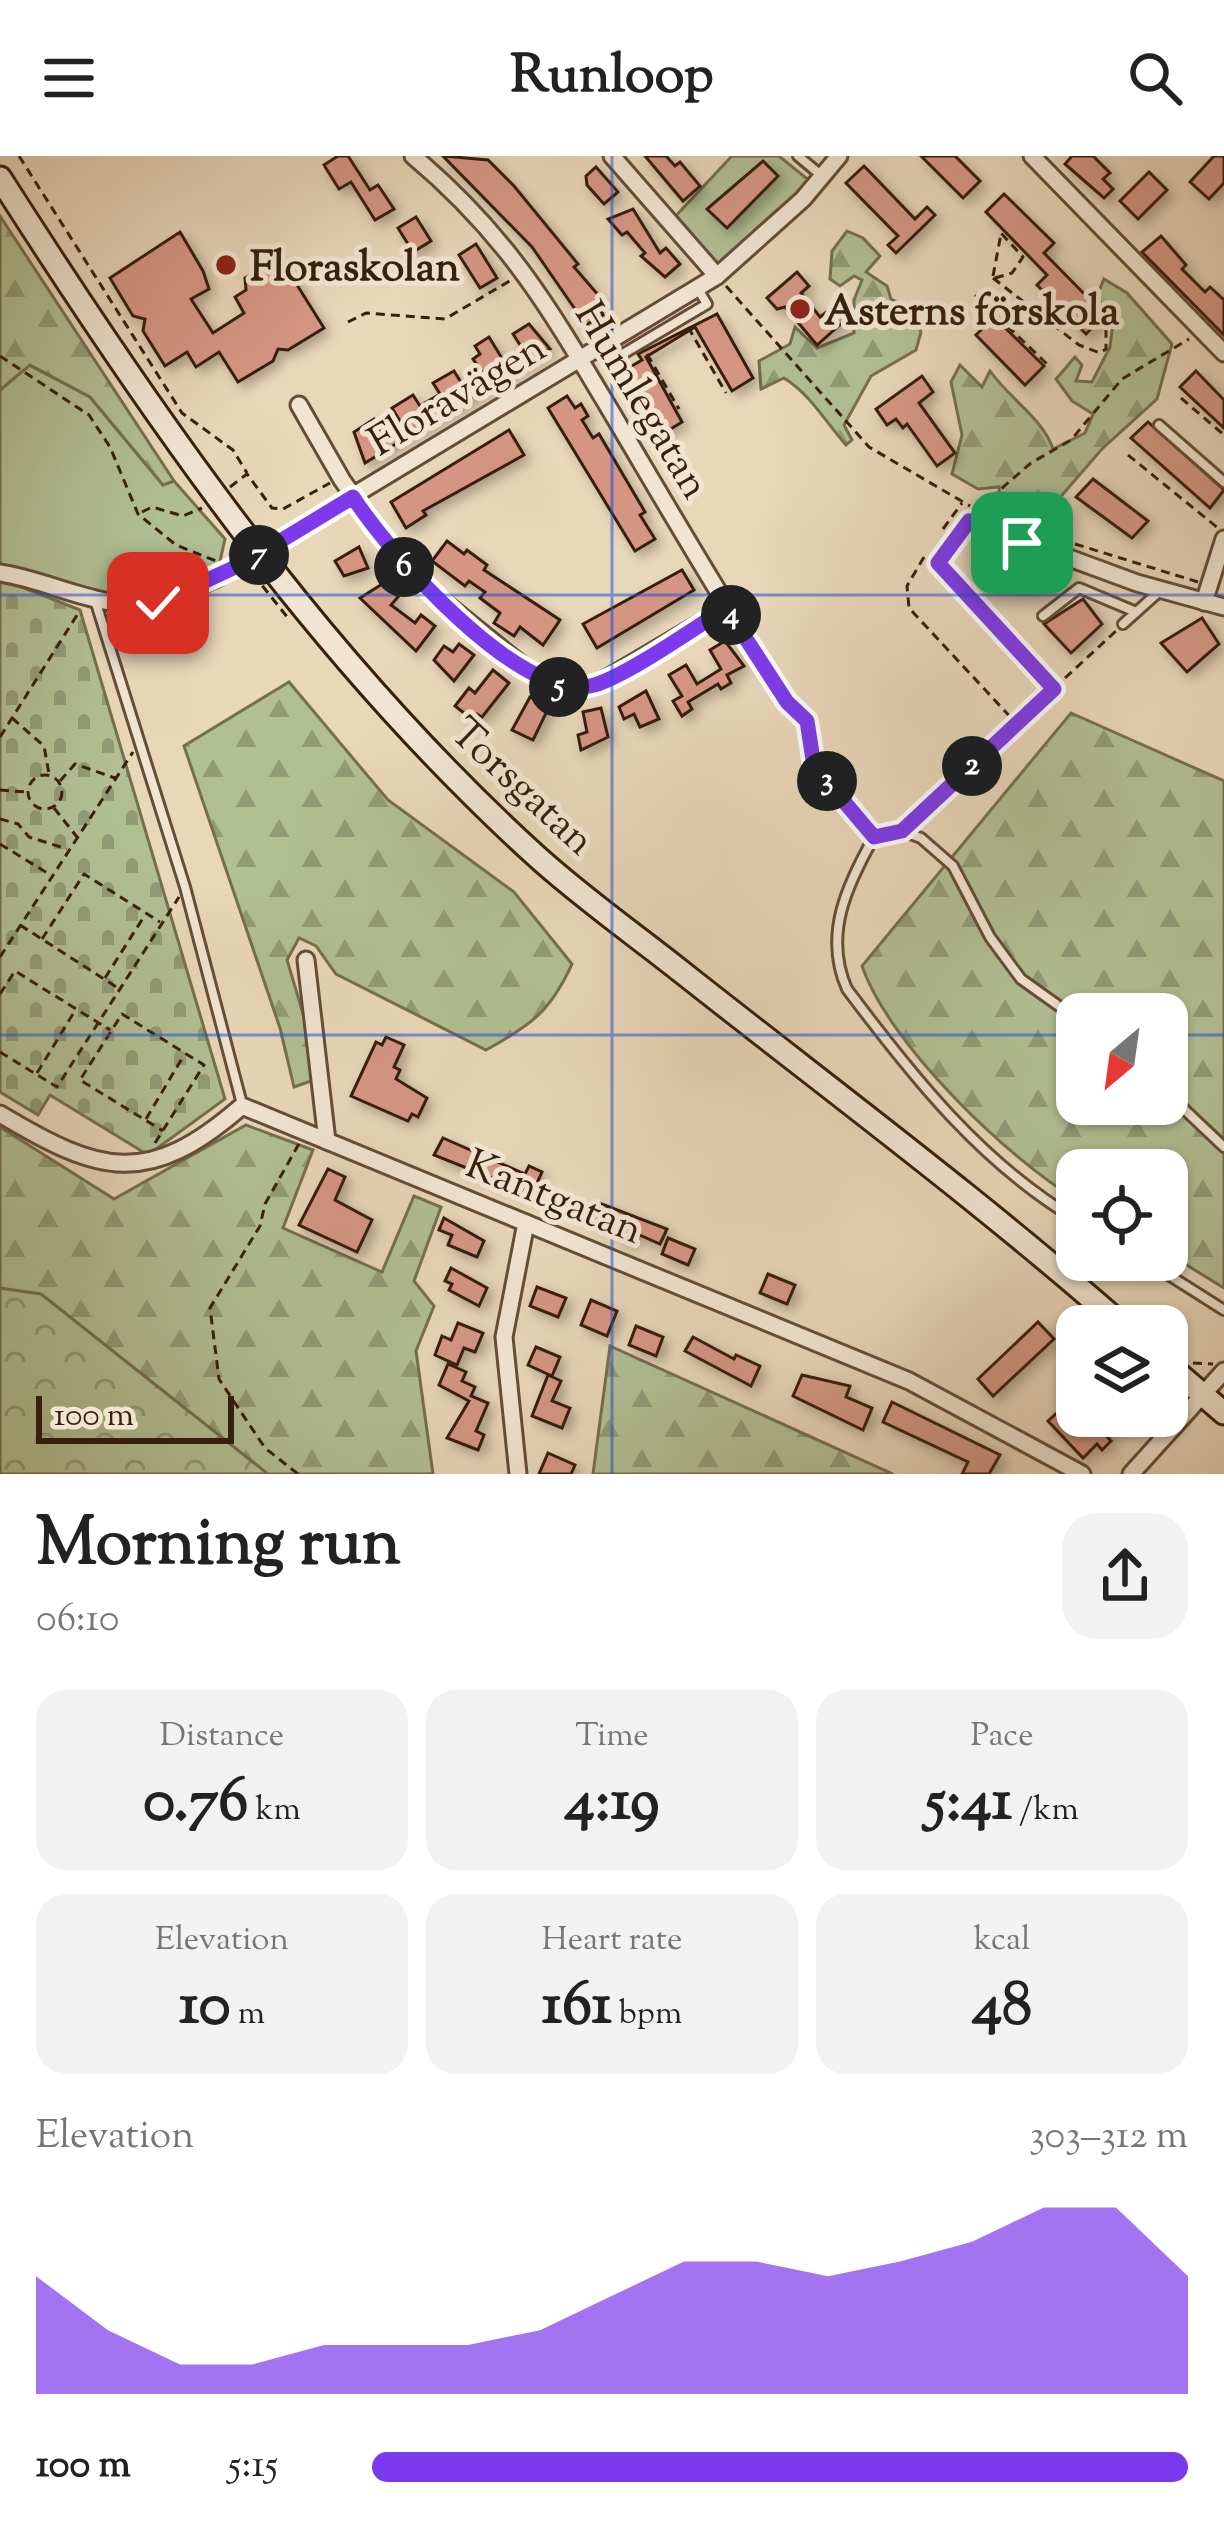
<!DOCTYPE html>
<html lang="en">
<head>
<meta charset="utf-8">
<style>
  body { margin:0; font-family:"Sorts Mill Goudy",serif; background:#f2f2f2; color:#222; height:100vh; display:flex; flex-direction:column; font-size:45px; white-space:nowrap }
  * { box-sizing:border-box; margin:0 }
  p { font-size:39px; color:#767676 }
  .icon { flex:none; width:66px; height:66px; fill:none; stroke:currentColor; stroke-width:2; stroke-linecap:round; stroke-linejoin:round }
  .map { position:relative; height:1318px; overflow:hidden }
  .details { display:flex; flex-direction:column; background:#fff; flex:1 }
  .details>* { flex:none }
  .needle { width:78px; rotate:209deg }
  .tools { position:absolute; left:1056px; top:837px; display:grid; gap:24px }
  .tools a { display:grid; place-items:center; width:132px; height:132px; border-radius:24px; background:#fff; box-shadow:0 3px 9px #0004; font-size:60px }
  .scale { position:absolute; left:36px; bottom:30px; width:198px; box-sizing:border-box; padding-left:12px; border:6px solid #371f0b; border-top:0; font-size:33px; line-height:42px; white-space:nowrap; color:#371f0b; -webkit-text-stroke:9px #f1e5d2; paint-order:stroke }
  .pin { position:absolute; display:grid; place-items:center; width:102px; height:102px; color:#fff; margin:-51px; border-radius:24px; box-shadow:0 6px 18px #0006 }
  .km { position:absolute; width:60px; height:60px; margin:-30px; border-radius:50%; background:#222; color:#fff; font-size:33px; line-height:60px; text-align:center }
  .round { display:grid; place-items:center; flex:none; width:126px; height:126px; border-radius:36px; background:#f2f2f2 }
  .summary { display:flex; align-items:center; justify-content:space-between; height:204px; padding:0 36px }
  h1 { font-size:66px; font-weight:700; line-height:90px }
  .stats { display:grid; grid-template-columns:repeat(3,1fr); gap:18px; height:204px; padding:12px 36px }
  .stats div { display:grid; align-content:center; border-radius:30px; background:#f2f2f2; text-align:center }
  .stats b { font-size:60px; font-weight:700 }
  .stats small { font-size:33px; font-weight:400 }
  .stats p { font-size:33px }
  .chart { height:336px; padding:24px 36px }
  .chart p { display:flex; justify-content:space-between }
  .chart svg { width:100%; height:216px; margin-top:12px; fill:#7c3aed; opacity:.7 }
  ul { padding:0 36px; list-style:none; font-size:39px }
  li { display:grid; grid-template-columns:192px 144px 1fr; align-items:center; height:90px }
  li i { height:30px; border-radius:15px; background:#7c3aed }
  header { display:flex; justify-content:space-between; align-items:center; height:156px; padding:0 36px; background:#fff; font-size:54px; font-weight:700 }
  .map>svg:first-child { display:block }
  .grass { fill:#b1bf93; stroke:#746f4f; stroke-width:3 }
  .forest { fill:url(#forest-firs); stroke:#746f4f; stroke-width:3; fill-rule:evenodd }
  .cemetery { fill:url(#cemetery-stones); stroke:#746f4f; stroke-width:3 }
  .park { fill:url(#park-crowns); stroke:#746f4f; stroke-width:3 }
  .building { fill:#d49683; stroke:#371f0b; stroke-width:3; filter:url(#shadow) }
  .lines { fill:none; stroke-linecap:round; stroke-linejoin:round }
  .lane-casing { stroke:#644d37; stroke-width:14 }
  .street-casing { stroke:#644d37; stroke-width:21 }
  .secondary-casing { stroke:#371f0b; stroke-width:27 }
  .path { stroke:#371f0b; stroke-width:3; stroke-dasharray:9 6; stroke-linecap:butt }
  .lane { stroke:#f1e5d2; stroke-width:8 }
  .street { stroke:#f1e5d2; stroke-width:15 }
  .secondary { stroke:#f1e5d2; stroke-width:21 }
  .route-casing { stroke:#fff; stroke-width:24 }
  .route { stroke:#7c3aed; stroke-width:15 }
  .grid { fill:none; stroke:#1d4ed8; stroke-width:3; stroke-opacity:0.55 }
  .poi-dot { fill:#8f2418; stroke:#f1e5d2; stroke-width:4.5 }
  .labels { text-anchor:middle; stroke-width:10; stroke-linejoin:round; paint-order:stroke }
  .poi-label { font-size:42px; font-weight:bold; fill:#371f0b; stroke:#f1e5d2; text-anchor:start }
  .street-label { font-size:42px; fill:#371f0b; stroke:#f1e5d2 }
</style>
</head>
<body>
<header><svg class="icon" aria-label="menu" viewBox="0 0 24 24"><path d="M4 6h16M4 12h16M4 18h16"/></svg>Runloop<svg class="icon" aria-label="search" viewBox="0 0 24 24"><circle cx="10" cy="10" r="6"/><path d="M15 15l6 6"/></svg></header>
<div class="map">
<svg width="1224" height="1318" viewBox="0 0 1224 1318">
  <defs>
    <pattern id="forest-firs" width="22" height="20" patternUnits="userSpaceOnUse" patternTransform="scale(3)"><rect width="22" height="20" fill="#b1bf93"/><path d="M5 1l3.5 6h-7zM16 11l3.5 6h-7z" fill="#919b76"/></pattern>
    <pattern id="cemetery-stones" width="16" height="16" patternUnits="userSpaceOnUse" patternTransform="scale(3)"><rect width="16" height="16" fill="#b1bf93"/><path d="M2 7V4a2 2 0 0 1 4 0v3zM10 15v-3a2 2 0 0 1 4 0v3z" fill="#919b76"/></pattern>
    <pattern id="park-crowns" width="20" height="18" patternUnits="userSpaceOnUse" patternTransform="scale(3)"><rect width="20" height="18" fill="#b1bf93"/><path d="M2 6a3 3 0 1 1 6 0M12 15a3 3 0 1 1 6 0" fill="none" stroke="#919b76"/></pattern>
    <filter id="shadow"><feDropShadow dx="5.5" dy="5.5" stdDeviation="6" flood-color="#0004"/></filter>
  </defs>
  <rect width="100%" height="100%" fill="#e9d7ba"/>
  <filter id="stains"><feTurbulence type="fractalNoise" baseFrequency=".00167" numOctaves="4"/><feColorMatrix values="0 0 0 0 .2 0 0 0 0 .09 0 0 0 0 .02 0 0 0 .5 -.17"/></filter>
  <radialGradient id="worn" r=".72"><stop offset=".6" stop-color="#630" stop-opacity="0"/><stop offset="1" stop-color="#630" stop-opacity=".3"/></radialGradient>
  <g class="grass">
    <path d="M732 0H779L816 30 717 120 670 66Z"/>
    <path d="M29 209 90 241 163 329 174 325 225 383 218 414 127 442 0 410V234Z"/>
  </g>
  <g class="forest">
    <path d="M0 60 174 325 163 329 90 241 30 209 0 234Z"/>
    <path d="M847 75 863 82 880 100 866 116 887 130 891 143 911 152 921 176 916 194 871 220 844 269 852 284 846 289C824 264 811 239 784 222L761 233 759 205 790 188 795 171 817 192 854 177V144L862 124 854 120 840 130 830 123 832 95Z"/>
    <path d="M1104 123 1127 137 1172 188 1157 243 1102 293 1037 368 1000 351 999 331 978 333 952 318 962 279 951 226 960 209 982 231 990 215C1010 243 1043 263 1053 293L1085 277 1093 258 1072 245 1056 223 1075 201 1082 209 1076 225 1092 226 1110 191 1114 158 1096 142Z"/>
    <path d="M289 526 388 644 514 736 572 808C550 856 531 869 486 894L336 818 316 790 299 782 287 804 305 864 314 924 294 931 280 872 184 590Z"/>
    <path d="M1071 557 1224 625V1132L1167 1097V1014H1077V1044C1007 1002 889 888 862 810ZM1077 858H1167V948H1077Z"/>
    <path d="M246 969 313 994 283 1072 382 1116 414 1040 441 1051 414 1125 434 1150 416 1195 433 1318H0V971L114 1043Z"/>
    <path d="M610 1190 893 1318H593Z"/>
  </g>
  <path class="cemetery" d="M9 426 80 454 225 943 148 999 50 939 38 959 0 936V427Z"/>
  <path class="park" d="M0 1132 41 1138 268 1318H0Z"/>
  <g class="building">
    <path d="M338 0H348L370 34 378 29 394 53 375 64 351 26 339 33 324 9Z"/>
    <path d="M443 0 488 4 514 30 578 108 574 111 600 141 596 144 603 159 586 169 532 91Z"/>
    <path d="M645 0H666L675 10 680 6 700 30 683 45Z"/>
    <path d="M921 0H955L980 25 963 42Z"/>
    <path d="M1072 0H1093L1110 17 1103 23 1113 33 1104 42 1065 8Z"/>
    <path d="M1214 0H1224V27L1209 43 1190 26Z"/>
    <path d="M763 5 778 20 727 72 707 53Z"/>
    <path d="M864 10 915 63 927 51 935 59 896 97 888 89 898 80 846 27Z"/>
    <path d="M596 11 618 36 604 48 587 29 586 20Z"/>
    <path d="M1149 16 1167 34 1138 63 1120 45Z"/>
    <path d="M1004 38 1054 87 1044 97 1105 159 1086 178 1037 129 1047 119 986 56Z"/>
    <path d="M633 53 660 97 666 92 680 108 665 121 641 100 645 97 627 76 622 79 608 63Z"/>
    <path d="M416 61 431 85 413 96 398 72Z"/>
    <path d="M180 76 203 115 209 133 191 143 213 177 244 157 235 141 246 134 245 122 280 102 324 172 288 194 278 193 273 205 238 226 219 196 196 211 187 196 165 210 143 175 145 163 133 160 110 122Z"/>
    <path d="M1161 80 1186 109 1182 113 1205 136 1210 131 1224 144V179L1142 96Z"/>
    <path d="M476 88 497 122 480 132 459 99Z"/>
    <path d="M797 116 809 130 801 137 820 161 829 154 834 160 845 151 852 158 817 189 785 151 777 153 767 142Z"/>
    <path d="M717 158 753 222 732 235 695 171 646 201 682 266 661 279 625 214 642 204 638 198Z"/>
    <path d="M994 161 1044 210 1025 229 976 179Z"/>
    <path d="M529 168 550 193 365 307 354 276 374 263 382 276 400 265 392 252 413 239 420 250 440 238 433 227 454 215 462 228 482 216 473 203 480 198 475 190 489 181 503 204 522 192 513 178Z"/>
    <path d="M1196 215 1224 244V272L1180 231Z"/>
    <path d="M922 220 933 236 919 247 955 297 937 310 907 268 903 272 896 263 887 269 876 253Z"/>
    <path d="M567 240 575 252 581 248 588 260 582 264 593 282 599 278 645 356 640 359 655 383 635 395 548 252Z"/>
    <path d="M1148 266 1224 334 1210 352 1131 282Z"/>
    <path d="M509 274 524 299 423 355 426 359 406 372 391 346Z"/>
    <path d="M1093 323 1148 365 1132 382 1076 341Z"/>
    <path d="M447 385 464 398 467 394 487 409 484 414 560 464 543 489 520 471 514 480 494 467 500 457 480 442 485 436 469 425 465 430 432 405Z"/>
    <path d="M359 391 368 412 344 420 335 405Z"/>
    <path d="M682 414 694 434 597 492 583 468Z"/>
    <path d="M384 427 398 441 391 449 415 467 421 459 435 470 416 495 360 442Z"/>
    <path d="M1083 443 1102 468 1071 497 1044 468Z"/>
    <path d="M1202 462 1219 488 1187 516 1161 487Z"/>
    <path d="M725 485 744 510 727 519 731 527 721 533 718 528 688 546 692 553 682 560 673 545 682 540 669 519 686 509 697 528 721 513 710 494Z"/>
    <path d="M459 488 474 499 454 525 434 504 444 490 453 496Z"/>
    <path d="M493 514 509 527 482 561 477 558 473 564 455 550 469 532 475 537Z"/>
    <path d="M646 535 659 563 640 571 634 558 624 563 619 551Z"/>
    <path d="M530 541 549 551 533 584 512 574Z"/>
    <path d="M601 552 608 581 581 594 578 579 587 576 583 556Z"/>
    <path d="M386 881 404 889 394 911 400 914 396 923 427 942 418 961 412 958 408 965 351 940 376 886 382 889Z"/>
    <path d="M443 982 525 1018 529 1010 542 1016 532 1038 434 999Z"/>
    <path d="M328 1013 345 1021 335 1044 372 1064 357 1096 299 1069Z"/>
    <path d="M599 1047 667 1073 660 1088 635 1077 631 1087 619 1082 621 1077 592 1063Z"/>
    <path d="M444 1062 484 1085 477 1101 448 1089 452 1079 439 1074Z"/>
    <path d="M668 1082 695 1093 688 1109 662 1098Z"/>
    <path d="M451 1112 487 1132 479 1150 449 1134 452 1128 445 1125Z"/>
    <path d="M768 1118 795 1129 787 1148 760 1137Z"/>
    <path d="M537 1131 566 1142 558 1161 530 1150Z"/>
    <path d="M591 1144 617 1155 607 1180 581 1169Z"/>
    <path d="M1038 1166 1054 1183 993 1240 978 1223Z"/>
    <path d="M458 1167 483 1177 475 1196 464 1192 457 1209 435 1199 442 1180 451 1184Z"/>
    <path d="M636 1170 663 1181 656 1200 629 1189Z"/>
    <path d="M693 1181 734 1203 736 1199 760 1210 751 1230 685 1195Z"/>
    <path d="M536 1191 560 1201 552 1220 528 1209Z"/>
    <path d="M448 1208 466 1216 462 1225 475 1231 471 1240 488 1247 476 1275 484 1279 478 1294 447 1282 469 1245 439 1229Z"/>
    <path d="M548 1219 561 1225 552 1245 570 1252 562 1272 532 1260Z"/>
    <path d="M802 1219 850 1230 846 1241 872 1252 863 1274 793 1240Z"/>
    <path d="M892 1246 1000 1299 989 1318H962L968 1306 883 1266Z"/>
    <path d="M1060 1254 1082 1278 1101 1261 1110 1270 1103 1276 1111 1285 1102 1294 1097 1288 1083 1302 1048 1265Z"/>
    <path d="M548 1297 575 1309 571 1318H539Z"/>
  </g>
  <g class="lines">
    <g class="lane-casing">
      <g id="lane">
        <path d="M798 0 822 20"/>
        <path d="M607 187 616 202 707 148 698 133"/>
        <path d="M1159 269 1224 326"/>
        <path d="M95 444 185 731 242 948"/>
        <path d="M1043 460 1079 432 1136 456"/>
        <path d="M1123 468 1162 433"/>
        <path d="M1077 863 1021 823 990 781 953 710 921 682 902 675 874 681C847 729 823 779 847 833 913 921 982 1008 1077 1064"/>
        <path d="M1167 937 1224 991"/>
        <path d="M1145 1104 1224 1154"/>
      </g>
    </g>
    <g class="street-casing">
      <g id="street">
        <path d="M413 0C512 83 554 160 619 269 674 362 728 455 787 546"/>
        <path d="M612 0 717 120"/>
        <path d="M1032 0 1224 197"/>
        <path d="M299 249 342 324 409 418 539 523 559 531 594 530 726 452"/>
        <path d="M0 417C52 425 101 455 155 447 175 445 197 430 215 423L717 120 803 43 839 0"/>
        <path d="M1204 446 1224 383"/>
        <path d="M1053 533 937 407 969 365 1137 427 1224 451"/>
        <path d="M306 804 327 985"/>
        <path d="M0 958C100 1018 148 1032 242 950L909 1225 1082 1318"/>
        <path d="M518 1318 504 1181 526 1067"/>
        <path d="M1131 1318 1224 1215"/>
      </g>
    </g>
    <g class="secondary-casing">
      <g id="secondary">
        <path d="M0 22C155 265 320 503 534 698 581 741 634 778 683 817 831 934 982 1046 1123 1170"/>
        <path d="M1167 1208 1224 1257"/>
      </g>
    </g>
    <g class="path">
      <path d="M19 0 182 257 233 294 247 317"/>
      <path d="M993 120 1001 78"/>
      <path d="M993 122 1079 189 1100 197 1106 193V173"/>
      <path d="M995 122 1012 117 1023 101 1001 77"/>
      <path d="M726 130 869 291 970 350"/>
      <path d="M975 139 1047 208"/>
      <path d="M348 166 366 157 445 163 513 123"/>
      <path d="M688 171 726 237"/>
      <path d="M647 198 679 253"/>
      <path d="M0 200 89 259 110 291 138 358 176 389 216 405"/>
      <path d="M1181 242 1224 279"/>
      <path d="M1128 299 1218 372"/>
      <path d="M230 331 247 318 272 352 283 353 330 327"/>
      <path d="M979 352 1031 307 1071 284 1122 223 1189 183"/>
      <path d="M142 356 152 351 183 360 202 352"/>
      <path d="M943 373 962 347"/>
      <path d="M1075 388 1198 426"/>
      <path d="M924 401 907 430 909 452 1015 566"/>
      <path d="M253 418 288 462"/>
      <path d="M1065 522 1116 475"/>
      <path d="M797 555 807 564 814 610 866 672"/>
      <path d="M12 562 44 590 49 618"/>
      <path d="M0 581 79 456"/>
      <circle cx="45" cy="636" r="17"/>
      <path d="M60 625 75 608 115 622"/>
      <path d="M0 634 26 636"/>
      <path d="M54 652 77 681"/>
      <path d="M0 663 18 668 29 681 67 693"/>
      <path d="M912 666 1041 545"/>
      <path d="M0 688 49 718"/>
      <path d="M20 769 118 832"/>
      <path d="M42 783 84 718 160 766"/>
      <path d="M0 801 133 596"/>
      <path d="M105 822 145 759"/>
      <path d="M0 838 15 815 110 874"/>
      <path d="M0 896 57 931 179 741"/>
      <path d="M37 917 76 853"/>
      <path d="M146 963 184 899"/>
      <path d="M155 987 204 909 122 858 80 924 163 975"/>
      <path d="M1193 1207 1213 1208"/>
      <path d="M298 1318 265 1292 219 1223 210 1152 260 1070 265 1048 300 986"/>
    </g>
    <use href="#lane" class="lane"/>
    <use href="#street" class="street"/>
    <use href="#secondary" class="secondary"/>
  </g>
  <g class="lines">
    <g class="route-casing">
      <path id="route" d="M158 447 244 407 353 341C390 398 518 544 590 530 619 525 698 470 726 452L787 546 807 565 814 610 874 681 902 675 1054 533 938 407 969 365 1022 387"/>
    </g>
    <use href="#route" class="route"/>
  </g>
  <path class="grid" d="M612 0V1318M0 439H1224M0 879H1077M1167 879H1224"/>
  <g class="poi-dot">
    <circle cx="226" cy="109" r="12"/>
    <circle cx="800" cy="153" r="12"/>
  </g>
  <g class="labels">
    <g class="poi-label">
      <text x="250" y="124">Floraskolan</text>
      <text x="824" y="168">Asterns förskola</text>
    </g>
    <g class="street-label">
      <text transform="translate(456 237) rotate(-31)" y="15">Floravägen</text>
      <text transform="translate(644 243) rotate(59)" y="15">Humlegatan</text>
      <text transform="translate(524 629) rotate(43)" y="15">Torsgatan</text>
      <text transform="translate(555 1039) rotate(22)" y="15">Kantgatan</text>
    </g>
  </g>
  <rect width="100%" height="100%" filter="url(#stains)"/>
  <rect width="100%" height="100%" fill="url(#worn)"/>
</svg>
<div class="tools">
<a><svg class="needle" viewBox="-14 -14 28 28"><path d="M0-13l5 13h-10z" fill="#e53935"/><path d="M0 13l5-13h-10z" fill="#767676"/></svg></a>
<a><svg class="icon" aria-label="locate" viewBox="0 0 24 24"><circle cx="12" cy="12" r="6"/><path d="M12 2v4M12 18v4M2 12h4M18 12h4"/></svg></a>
<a><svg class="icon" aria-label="layers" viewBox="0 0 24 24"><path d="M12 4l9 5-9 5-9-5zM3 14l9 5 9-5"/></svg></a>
</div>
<div class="scale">100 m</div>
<div class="pin" style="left:1022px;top:387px;background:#1e9e55"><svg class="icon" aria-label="arrive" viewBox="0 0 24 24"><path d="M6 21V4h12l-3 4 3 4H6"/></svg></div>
<div class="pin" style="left:158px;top:447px;background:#d93025"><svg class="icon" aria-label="check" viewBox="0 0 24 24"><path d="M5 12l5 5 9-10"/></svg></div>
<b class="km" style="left:972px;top:610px">2</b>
<b class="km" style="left:827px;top:625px">3</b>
<b class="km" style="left:731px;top:459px">4</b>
<b class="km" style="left:559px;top:531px">5</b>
<b class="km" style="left:404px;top:411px">6</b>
<b class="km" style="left:259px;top:399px">7</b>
</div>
<section class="details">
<div class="summary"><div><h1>Morning run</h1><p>06:10</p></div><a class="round"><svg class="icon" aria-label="share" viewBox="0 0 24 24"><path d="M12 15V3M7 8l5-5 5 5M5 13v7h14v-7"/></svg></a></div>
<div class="stats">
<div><p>Distance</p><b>0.76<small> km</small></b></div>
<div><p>Time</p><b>4:19</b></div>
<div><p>Pace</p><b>5:41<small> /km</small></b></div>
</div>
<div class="stats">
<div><p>Elevation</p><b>10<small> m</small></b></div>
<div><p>Heart rate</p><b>161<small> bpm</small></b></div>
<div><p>kcal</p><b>48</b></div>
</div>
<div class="chart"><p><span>Elevation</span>303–312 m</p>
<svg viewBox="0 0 160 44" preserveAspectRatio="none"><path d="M0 44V20L10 31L20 38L30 38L40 34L50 34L60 34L70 31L80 24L90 17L100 17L110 20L120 17L130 13L140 6L150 6L160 20V44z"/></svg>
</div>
<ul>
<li><b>100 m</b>5:15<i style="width:100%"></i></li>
</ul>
</section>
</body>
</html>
